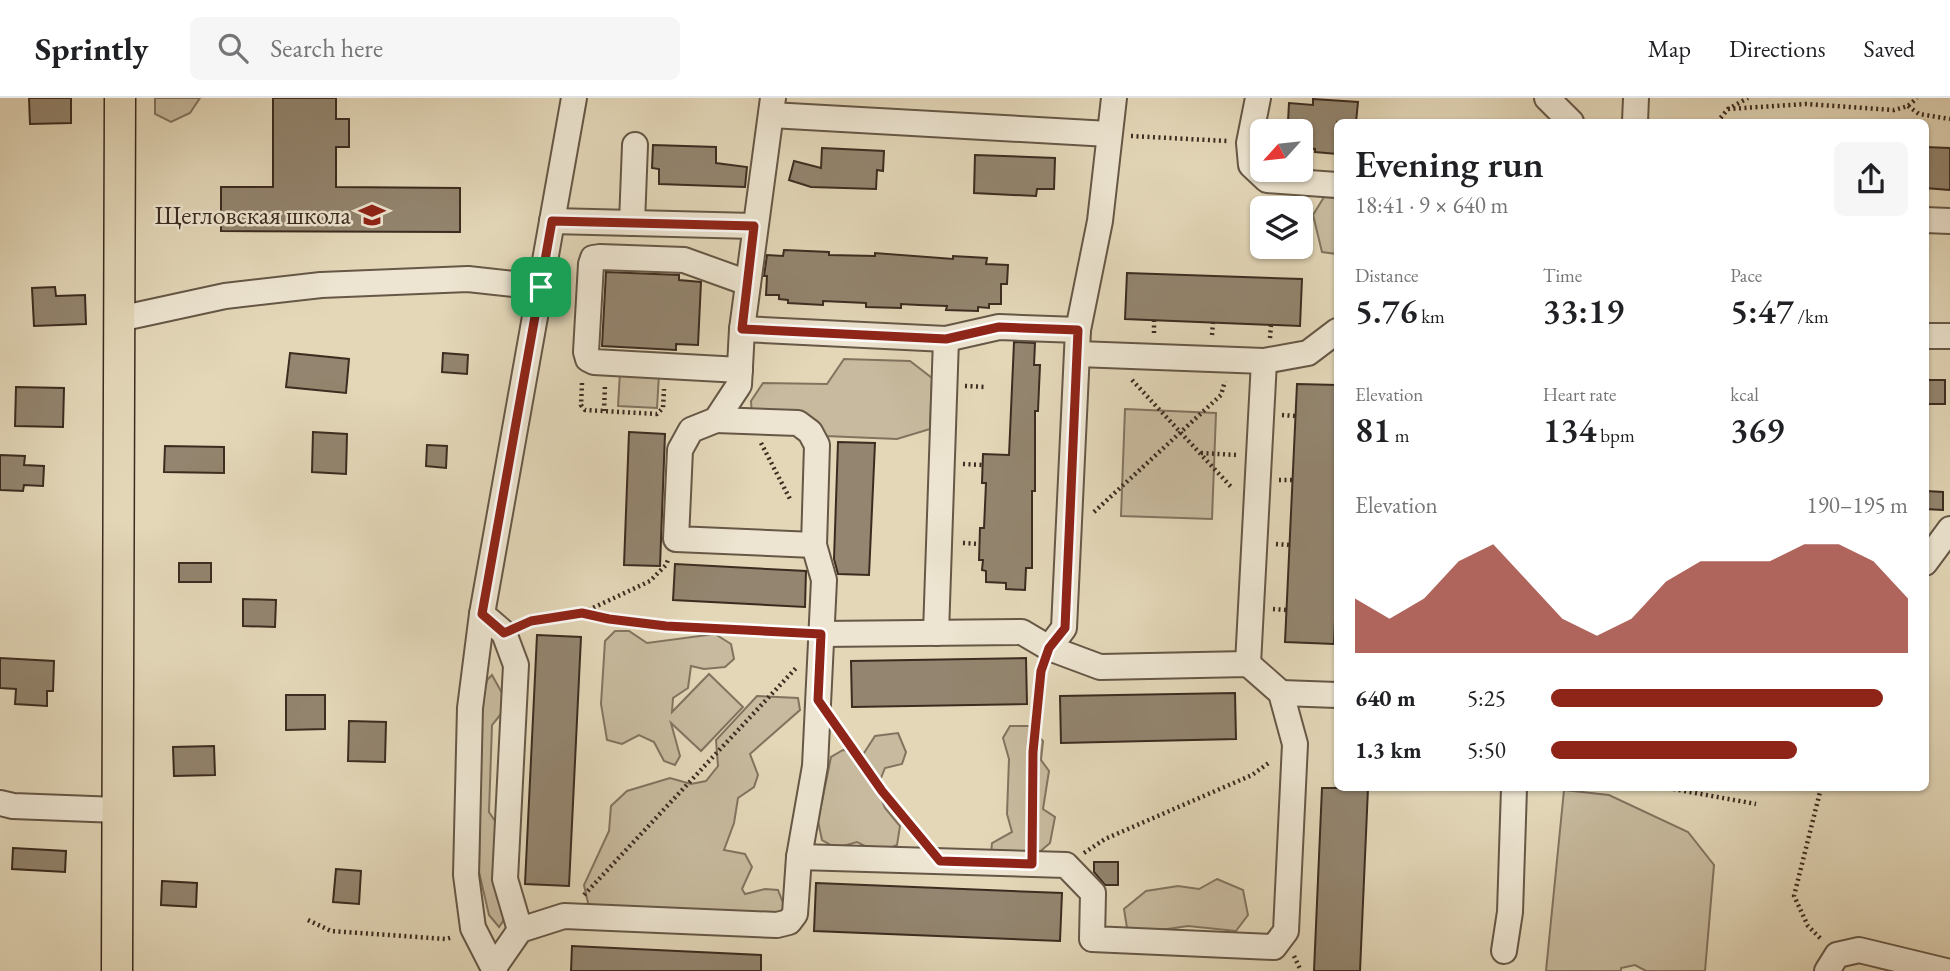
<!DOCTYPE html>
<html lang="en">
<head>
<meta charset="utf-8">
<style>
  body { margin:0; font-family:"EB Garamond",serif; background:#f6f6f6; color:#202124; height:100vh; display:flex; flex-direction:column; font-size:26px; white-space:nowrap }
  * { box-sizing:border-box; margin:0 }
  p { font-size:23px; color:#757577 }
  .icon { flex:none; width:38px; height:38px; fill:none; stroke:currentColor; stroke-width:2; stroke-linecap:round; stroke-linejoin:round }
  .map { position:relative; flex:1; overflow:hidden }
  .panel { position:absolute; left:1334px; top:21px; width:595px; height:672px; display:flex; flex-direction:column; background:#fff; border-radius:10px; box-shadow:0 2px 5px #0004 }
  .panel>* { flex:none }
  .needle { width:46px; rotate:243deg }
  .fabs { position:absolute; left:1250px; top:21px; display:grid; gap:14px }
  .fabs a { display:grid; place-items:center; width:63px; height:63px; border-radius:10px; background:#fff; box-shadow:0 2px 5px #0004; font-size:35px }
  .pin { position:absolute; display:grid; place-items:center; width:60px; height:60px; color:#fff; margin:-30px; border-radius:14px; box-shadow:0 4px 10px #0006 }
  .round { display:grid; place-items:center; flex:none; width:74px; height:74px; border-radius:10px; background:#f6f6f6 }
  .summary { display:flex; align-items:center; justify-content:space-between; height:119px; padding:0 21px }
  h1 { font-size:38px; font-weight:600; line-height:52px }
  .figures { display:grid; grid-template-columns:repeat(3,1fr); gap:10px; height:119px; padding:7px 21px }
  .figures div { display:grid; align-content:center }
  .figures b { font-size:35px; font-weight:600 }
  .figures small { font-size:19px; font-weight:400 }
  .figures p { font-size:19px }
  .chart { height:196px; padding:14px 21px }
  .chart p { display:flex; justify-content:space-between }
  .chart svg { width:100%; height:126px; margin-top:7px; fill:#8f2418; opacity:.7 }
  ul { padding:0 21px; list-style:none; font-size:23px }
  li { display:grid; grid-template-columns:112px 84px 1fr; align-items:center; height:52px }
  li i { height:18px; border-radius:9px; background:#8f2418 }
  header { display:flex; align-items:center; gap:42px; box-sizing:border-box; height:98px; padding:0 35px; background:#fff; border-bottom:2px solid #e0e0e0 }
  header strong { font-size:33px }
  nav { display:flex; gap:38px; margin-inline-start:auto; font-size:24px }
  .search { width:490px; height:63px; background:#f6f6f6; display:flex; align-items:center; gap:18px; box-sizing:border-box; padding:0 24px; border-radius:10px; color:#757577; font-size:26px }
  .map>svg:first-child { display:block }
  .green { fill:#c7ba9e; stroke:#82735f; stroke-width:2 }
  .building { fill:#93856f; stroke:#3c2c20; stroke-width:2 }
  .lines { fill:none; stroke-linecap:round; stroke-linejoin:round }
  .minor-casing { stroke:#665746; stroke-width:28 }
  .major-casing { stroke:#3c2c20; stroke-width:33 }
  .path { stroke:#3c2c20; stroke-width:4.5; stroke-dasharray:2 3.5; stroke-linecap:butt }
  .minor { stroke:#ede5d1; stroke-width:24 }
  .major { stroke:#e3d7b8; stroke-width:30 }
  .route-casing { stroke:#fff; stroke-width:14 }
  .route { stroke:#8f2418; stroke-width:9 }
  .labels { text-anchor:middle; stroke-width:5; stroke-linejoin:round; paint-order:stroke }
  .poi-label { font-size:26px; fill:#3c2c20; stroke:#ede5d1; text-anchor:end }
</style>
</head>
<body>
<header>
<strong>Sprintly</strong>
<div class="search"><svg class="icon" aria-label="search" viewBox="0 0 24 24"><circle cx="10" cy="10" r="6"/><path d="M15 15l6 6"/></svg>Search here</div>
<nav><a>Map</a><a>Directions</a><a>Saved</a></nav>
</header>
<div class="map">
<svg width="1950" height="873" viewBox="0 0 1950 873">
  <rect width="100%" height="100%" fill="#e3d7b8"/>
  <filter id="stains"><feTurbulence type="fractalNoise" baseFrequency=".00286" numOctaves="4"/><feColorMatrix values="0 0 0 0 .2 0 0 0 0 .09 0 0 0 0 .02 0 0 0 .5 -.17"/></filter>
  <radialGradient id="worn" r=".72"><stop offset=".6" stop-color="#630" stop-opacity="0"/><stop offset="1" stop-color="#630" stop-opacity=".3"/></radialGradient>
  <g class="green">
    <path d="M155 0H200L190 15 171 24 155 16Z"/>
    <path d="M1324 99 1337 100V156L1322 154 1313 117Z"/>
    <path d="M844 261 910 263 932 280 930 331 897 341 825 338 752 318 751 303 763 285 827 286Z"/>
    <path d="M620 274 659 276 657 310 618 308Z"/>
    <path d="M1125 311 1216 315 1212 421 1121 418Z"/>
    <path d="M615 533H629L647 545 715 536 731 546 734 561 725 569 704 571 691 568 688 590 673 600 672 614 709 576 743 609 701 653 671 625 680 658 675 667 664 663 654 644 639 637 622 646 607 642 601 606 605 543Z"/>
    <path d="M492 577 502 595 501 616 492 627 489 714 503 735 510 813 499 829 489 817 479 774 482 606 487 582Z"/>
    <path d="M757 598 798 600 800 612 750 656 758 677 754 689 738 700 734 725 724 752 745 756 752 769 742 791 745 796 765 791 778 792 785 810 773 818 601 813 588 805 584 787 609 733 611 708 627 693 670 680 691 686 706 683 718 668 716 642Z"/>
    <path d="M1010 628H1029L1043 643 1041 662 1049 673 1043 711 1055 719 1050 745 1036 757 991 756 992 745 1012 734 1007 716 1009 661 1003 640Z"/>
    <path d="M898 635 906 654 902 666 885 670 877 690 885 710 900 728 897 747 879 755 857 744 836 750 822 742 818 723 831 659 843 652 864 655 875 638Z"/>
    <path d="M1564 692 1609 697 1688 734 1714 767 1705 873H1646L1635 867 1621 870V873H1546Z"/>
    <path d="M1217 781 1243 792 1248 817 1236 833 1188 828 1140 835 1127 830 1124 811 1146 793 1178 788 1199 791Z"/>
  </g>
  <g class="building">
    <path d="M29 0H71V25L30 26Z"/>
    <path d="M273 0H336V21H349V49H336V89L460 90V134L221 133V89H273Z"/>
    <path d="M1313 1 1358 4 1356 24H1337V56L1315 54V51L1305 50 1306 46H1300V33H1294L1295 25 1288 24 1289 5 1313 7Z"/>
    <path d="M653 47 716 49V65L747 69 745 89 659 86V71L652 70Z"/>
    <path d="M1925 49 1950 50V92L1925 90Z"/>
    <path d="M822 50 884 53 883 73 877 72 876 91 811 89 789 82 794 63 821 70Z"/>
    <path d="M975 57 1055 60 1054 91H1037L1036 98 974 95Z"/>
    <path d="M784 152 829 154V157L875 158V155L953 161V158L987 160 986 166 1008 167 1007 186H1001V206H989V210L978 209V213L946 212 947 208 919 207 901 206V210L866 209V205L823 203V207L788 205V202L779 201V197H766L767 178H764L767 157 783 158Z"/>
    <path d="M606 174 679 177V182L701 184 698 247 676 246V252L602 248Z"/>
    <path d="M1127 175 1302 181 1300 228 1125 221Z"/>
    <path d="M55 189 56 198 85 197 86 226 34 228 32 190Z"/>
    <path d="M1014 244 1035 245 1034 267H1040L1038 313H1035V393H1032V470H1026L1025 492 1006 491V485L986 484V473L982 472 983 462H979L980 430H984L986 385H982L983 356 1009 357Z"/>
    <path d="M290 255 349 261 346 295 286 289Z"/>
    <path d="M443 255 468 257 467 276 442 274Z"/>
    <rect x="1925" y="282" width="20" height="24"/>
    <path d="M1297 286 1337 287V473L1334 546 1285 544Z"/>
    <path d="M16 289 64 290 63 329 15 328Z"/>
    <path d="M313 334 347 336 346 376 312 374Z"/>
    <path d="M629 334 665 336 660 468 624 467Z"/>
    <path d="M838 344 875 345 869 477 838 476 834 461Z"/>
    <path d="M427 347 447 348 446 370 426 368Z"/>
    <path d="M165 348 224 349V375L164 374Z"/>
    <path d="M0 357 25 358 24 367 44 368 43 388 24 387 23 393 0 392Z"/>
    <path d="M1926 393 1943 394V412L1925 411Z"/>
    <rect x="179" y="465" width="32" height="19"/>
    <path d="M675 466 806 473 805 509 673 502Z"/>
    <path d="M243 501 276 502 275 529 243 528Z"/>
    <path d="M537 537 581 539 569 788 525 786Z"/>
    <path d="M0 560 54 563 53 593H47V608L15 606 16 591 0 590Z"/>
    <path d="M1026 560 1027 606 852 609 851 563Z"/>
    <path d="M1235 595 1236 641 1061 645 1060 598Z"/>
    <path d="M286 597H325V631L286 632Z"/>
    <path d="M349 623 386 624 385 664 348 663Z"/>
    <path d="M214 648 215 677 174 678 173 649Z"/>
    <path d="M1322 690H1368L1360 873H1314Z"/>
    <path d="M13 750 66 753 65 774 12 771Z"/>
    <path d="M1094 764H1118V787H1105L1094 774Z"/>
    <path d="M336 771 361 773 359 806 333 804Z"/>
    <path d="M162 783 197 785 196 809 161 807Z"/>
    <path d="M816 785 1062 795 1060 843 814 833Z"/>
    <path d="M572 848 761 857V873H571Z"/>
  </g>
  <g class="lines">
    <g class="minor-casing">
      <g id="minor">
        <path d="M773 0 742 231 739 287 716 322 691 332 680 352 676 441 814 447"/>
        <path d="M1258 0 1249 45 1251 67 1267 82 1337 87"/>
        <path d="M1547 0 1571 24"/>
        <path d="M771 17 1109 36"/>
        <path d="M1635 24 1636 0"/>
        <path d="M1925 122 1950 123"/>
        <path d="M552 123 754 128"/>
        <path d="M632 125 635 47"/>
        <path d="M119 221 225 198 321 187 468 181 541 189"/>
        <path d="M742 231 946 241 999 229 1078 232"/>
        <path d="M1925 238H1950"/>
        <path d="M1078 256 1264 263 1308 255 1337 233"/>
        <path d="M740 272 594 264 588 261 586 254 591 166 593 160 600 159 684 162 748 185"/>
        <path d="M1925 465 1950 431"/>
        <path d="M482 516 504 535 516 567 505 781 520 832"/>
        <path d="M936 535 946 241"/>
        <path d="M1049 550 1064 530 1078 232 1100 123 1114 0"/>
        <path d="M1248 566 1264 263"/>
        <path d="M1281 595 1337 597"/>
        <path d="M0 705 13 708 118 712"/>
        <path d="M799 759 1066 767 1093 795 1092 841 1274 849 1286 833 1295 646 1281 595 1248 566 1100 569 1049 550 1022 534 821 536"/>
        <path d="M1504 853 1510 814 1514 690"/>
        <path d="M495 868 520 832 564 818 777 827 789 824 795 816 799 759 815 668 824 482 814 447 817 347 810 334 798 325 716 322"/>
        <path d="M495 873 473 830 466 777 470 610 482 516 574 0"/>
        <path d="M1827 873 1837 857 1859 852 1946 873"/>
      </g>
    </g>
    <g class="major-casing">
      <path id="major" d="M117 873 120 0"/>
    </g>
    <g class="path">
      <path d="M1908 8 1919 16 1950 21"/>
      <path d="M1728 11 1806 6 1894 12 1908 8 1917 0"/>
      <path d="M1717 24 1728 11 1748 0"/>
      <path d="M1131 38 1227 43"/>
      <path d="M1154 235V222"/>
      <path d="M1212 237 1213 224"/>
      <path d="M1270 240 1271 226"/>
      <path d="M1132 282 1233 391"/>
      <path d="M582 285 581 307 585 312 657 316 663 310 664 291"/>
      <path d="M965 288 986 289"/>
      <path d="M604 313 605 286"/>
      <path d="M1282 317 1295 318"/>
      <path d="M761 345 791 403"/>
      <path d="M1201 355 1237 357"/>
      <path d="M963 366 983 367"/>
      <path d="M1279 382H1293"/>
      <path d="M1094 414 1221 297 1225 283"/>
      <path d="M963 445 980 446"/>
      <path d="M1276 446 1289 447"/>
      <path d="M1273 511 1287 512"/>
      <path d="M582 515C653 531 727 531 799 535"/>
      <path d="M524 526 582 515 650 483 666 467 668 462"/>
      <path d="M840 634 882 693 919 738"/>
      <path d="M1668 690 1756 706"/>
      <path d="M1821 690 1794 798 1808 828 1821 841"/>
      <path d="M1032 744 1033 654 1041 571"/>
      <path d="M1084 755 1105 741 1252 677 1270 664"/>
      <path d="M584 797 796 570"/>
      <path d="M308 822 331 833 446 841 453 839"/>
      <path d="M1294 858 1301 873"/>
    </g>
    <use href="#minor" class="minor"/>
    <use href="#major" class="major"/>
  </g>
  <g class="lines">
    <g class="route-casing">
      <path id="route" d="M552 123 754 128 742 231 946 241 999 229 1078 232 1065 530 1049 550 1041 573 1033 654 1032 766 940 763 882 693 818 602 821 536 666 528 609 521 582 515 531 523 504 535 482 516Z"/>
    </g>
    <use href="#route" class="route"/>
  </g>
  <defs>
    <g id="school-bare" transform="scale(2.1)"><path d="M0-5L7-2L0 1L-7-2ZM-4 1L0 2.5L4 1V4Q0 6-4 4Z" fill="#8f2418" stroke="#ede5d1" stroke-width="2.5" paint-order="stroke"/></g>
  </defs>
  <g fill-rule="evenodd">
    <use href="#school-bare" x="372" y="117"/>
  </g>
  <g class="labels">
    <g class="poi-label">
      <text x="351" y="126">Щегловская школа</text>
    </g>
  </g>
  <rect width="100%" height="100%" filter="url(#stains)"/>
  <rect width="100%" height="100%" fill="url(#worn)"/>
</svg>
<div class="fabs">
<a><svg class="needle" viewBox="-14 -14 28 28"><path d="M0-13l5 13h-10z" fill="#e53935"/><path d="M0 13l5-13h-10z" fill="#757577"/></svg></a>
<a><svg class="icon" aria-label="layers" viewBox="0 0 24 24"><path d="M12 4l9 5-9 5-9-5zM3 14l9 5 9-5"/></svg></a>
</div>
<div class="pin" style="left:541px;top:189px;background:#1e9e55"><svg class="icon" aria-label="arrive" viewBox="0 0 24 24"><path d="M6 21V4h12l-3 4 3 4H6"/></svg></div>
<section class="panel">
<div class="summary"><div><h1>Evening run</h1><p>18:41 · 9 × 640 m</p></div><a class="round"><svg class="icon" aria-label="share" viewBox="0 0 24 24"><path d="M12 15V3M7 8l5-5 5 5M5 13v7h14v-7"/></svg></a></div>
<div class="figures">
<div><p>Distance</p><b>5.76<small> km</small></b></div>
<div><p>Time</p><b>33:19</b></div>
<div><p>Pace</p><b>5:47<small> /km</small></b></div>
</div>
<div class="figures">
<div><p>Elevation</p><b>81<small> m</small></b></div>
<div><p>Heart rate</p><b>134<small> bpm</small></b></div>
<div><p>kcal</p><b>369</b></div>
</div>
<div class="chart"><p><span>Elevation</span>190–195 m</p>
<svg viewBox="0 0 160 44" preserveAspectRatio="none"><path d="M0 44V25L10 32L20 25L30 12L40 6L50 19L60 32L70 38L80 32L90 19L100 12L110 12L120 12L130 6L140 6L150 12L160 25V44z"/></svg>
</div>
<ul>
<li><b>640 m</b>5:25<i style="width:93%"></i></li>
<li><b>1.3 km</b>5:50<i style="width:69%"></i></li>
</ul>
</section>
</div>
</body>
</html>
